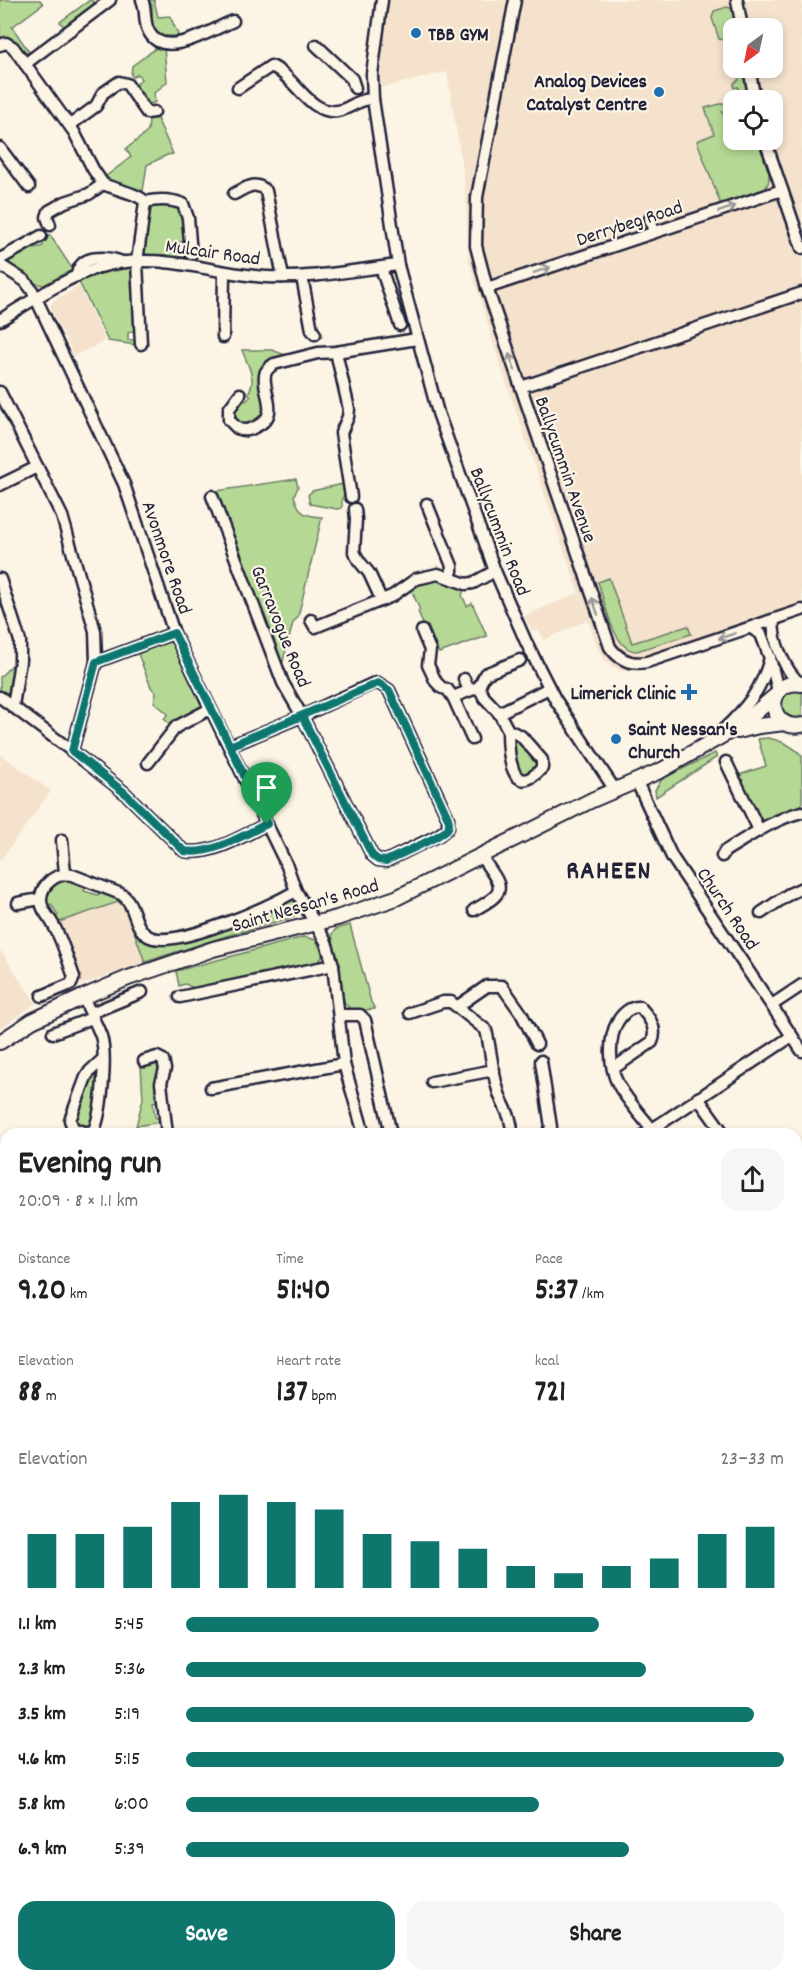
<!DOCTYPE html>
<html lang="en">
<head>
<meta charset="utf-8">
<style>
  body { margin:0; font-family:Dekko,sans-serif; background:#f6f6f6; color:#202124; height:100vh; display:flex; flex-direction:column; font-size:22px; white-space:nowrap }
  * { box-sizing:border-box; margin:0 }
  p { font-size:20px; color:#757577 }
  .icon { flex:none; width:33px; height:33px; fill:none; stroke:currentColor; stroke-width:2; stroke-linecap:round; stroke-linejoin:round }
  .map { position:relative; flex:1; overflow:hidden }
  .drawer { position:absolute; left:0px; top:1128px; width:802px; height:854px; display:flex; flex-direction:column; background:#fff; border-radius:18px 18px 0 0; box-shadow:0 3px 9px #0003 }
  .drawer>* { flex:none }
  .needle { width:39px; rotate:213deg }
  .fabs { position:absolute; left:723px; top:18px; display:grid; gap:12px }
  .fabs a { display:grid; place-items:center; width:60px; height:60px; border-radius:12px; background:#fff; box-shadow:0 3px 9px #0003; font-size:30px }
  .pin { position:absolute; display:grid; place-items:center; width:51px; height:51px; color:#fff; margin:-62px -26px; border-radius:50% 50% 50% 0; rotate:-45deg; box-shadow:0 0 6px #0007 }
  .pin .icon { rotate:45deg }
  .round { display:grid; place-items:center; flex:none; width:63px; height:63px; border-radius:18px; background:#f6f6f6 }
  .summary { display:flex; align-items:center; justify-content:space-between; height:102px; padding:0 18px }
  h1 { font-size:33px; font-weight:700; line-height:45px }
  .metrics { display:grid; grid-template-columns:repeat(3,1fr); gap:9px; height:102px; padding:6px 18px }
  .metrics div { display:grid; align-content:center }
  .metrics b { font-size:30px; font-weight:700 }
  .metrics small { font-size:16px; font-weight:400 }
  .metrics p { font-size:16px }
  .chart { height:168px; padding:12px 18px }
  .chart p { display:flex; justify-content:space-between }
  .chart svg { width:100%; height:108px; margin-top:6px; stroke:#0f766e; stroke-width:6 }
  .primary-button { display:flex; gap:12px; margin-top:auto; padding:12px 18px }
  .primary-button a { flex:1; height:69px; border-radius:18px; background:#0f766e; color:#fff; font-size:24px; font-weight:700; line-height:69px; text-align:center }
  .primary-button a+a { background:#f6f6f6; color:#202124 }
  ul { padding:0 18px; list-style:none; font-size:20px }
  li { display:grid; grid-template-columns:96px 72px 1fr; align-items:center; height:45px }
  li i { height:15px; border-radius:8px; background:#0f766e }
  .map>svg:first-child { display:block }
  .built { fill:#f4e2cc; fill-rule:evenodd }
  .green { fill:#b5d994; stroke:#6c7e68; stroke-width:1.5 }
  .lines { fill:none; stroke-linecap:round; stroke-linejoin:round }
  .minor-casing { stroke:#22223b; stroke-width:15 }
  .major-casing { stroke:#22223b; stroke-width:18 }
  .minor { stroke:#fcf5e5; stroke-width:10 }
  .major { stroke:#fcf5e5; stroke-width:14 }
  .oneway { stroke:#9a9698 }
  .route-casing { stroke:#fff; stroke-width:12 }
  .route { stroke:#0f766e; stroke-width:8 }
  .poi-dot { fill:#1f6fb2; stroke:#fcf5e5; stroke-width:2 }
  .labels { text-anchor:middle; stroke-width:4.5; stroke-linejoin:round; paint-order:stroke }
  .poi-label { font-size:20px; font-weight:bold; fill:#22223b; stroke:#fcf5e5; text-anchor:start }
  .street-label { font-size:20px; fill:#22223b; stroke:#fcf5e5 }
  .district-label { font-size:26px; font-weight:bold; letter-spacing:1.5px; fill:#22223b; stroke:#fcf5e5 }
</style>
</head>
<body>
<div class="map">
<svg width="802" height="1981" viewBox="0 0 802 1981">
  <rect width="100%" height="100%" fill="#fcf5e5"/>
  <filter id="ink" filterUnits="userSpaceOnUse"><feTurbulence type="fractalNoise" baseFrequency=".0167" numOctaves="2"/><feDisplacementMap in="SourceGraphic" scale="12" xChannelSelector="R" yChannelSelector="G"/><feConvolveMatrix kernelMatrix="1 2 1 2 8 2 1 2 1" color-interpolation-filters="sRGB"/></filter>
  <g filter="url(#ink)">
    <g class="built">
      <path d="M388 0H802V615L636 670 620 671 606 662 598 649 588 620 544 640 539 630 532 631 524 616 578 593 586 614 497 356 469 261 465 184 447 72 381 88V57ZM734 28H772V68H734ZM734 100H772V140H734Z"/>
      <path d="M79 286 105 341 74 356 51 310 50 305 55 300Z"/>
      <path d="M0 754 51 791 0 861Z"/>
      <path d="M117 901 125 907 145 962 81 985 59 922Z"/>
      <path d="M0 950 36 1003 0 1029Z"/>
    </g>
    <g class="green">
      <path d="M0 0H40L43 4 12 27 30 53 26 52 13 39 2 38 0 36Z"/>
      <path d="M90 0 94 2 92 8 65 28 60 22Z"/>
      <path d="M148 0H154L158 17 170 16 180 39H177L176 36H166L167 40 160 38 149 22 152 17V5Z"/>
      <path d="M727 7 733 9 736 28H734L733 65 725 40 719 39 712 18 714 11Z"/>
      <path d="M159 46 164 47 167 82 154 93 155 102 147 105 135 86 141 79 138 74 133 77 131 75 132 66Z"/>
      <path d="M734 68H742L749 100H742L738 87 734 88V83L739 80Z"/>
      <path d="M728 102 729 108 722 112 724 116 732 114 733 120 734 140H758C762 152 775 175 766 187L767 190 721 205 697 141 714 134 705 108Z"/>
      <path d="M156 116 173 154 167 155 147 165 143 191C130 188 116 186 105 177L131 157 126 149 145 134 148 131 149 120Z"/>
      <path d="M155 205C188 207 182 211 184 241L180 242V253L183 256H189L190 259 164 255 141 256 148 208Z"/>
      <path d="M50 235 73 270 44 285 33 283 4 261 32 245 35 249 43 246 42 239Z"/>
      <path d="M131 266 133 267 136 330 128 333V340H135L137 345 108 341 79 282 100 271Z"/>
      <path d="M242 350H272L283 354 285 357 270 362 267 403 263 418 246 427 234 422 232 411 241 400 246 401 251 396 248 393C258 380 247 364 242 350Z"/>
      <path d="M296 479 298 487 294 496C300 514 304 516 322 517L298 617 293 623 282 665 216 491Z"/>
      <path d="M343 484 346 494 342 498V508L337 509 310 504 308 495 312 491Z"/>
      <path d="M435 578 460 586 464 590 462 595 467 606 472 603 487 636 439 653 428 626 424 627 418 611 420 610 410 587Z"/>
      <path d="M609 578 632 643 688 626 691 634 637 651C613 651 605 602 598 582Z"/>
      <path d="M166 641 173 644 176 648 202 705 201 710 173 727 164 719 168 714 154 702 156 693 151 687 138 654C148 650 156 644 166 641Z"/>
      <path d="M15 662 11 689 5 695 0 693V677Z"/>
      <path d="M797 690 802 692V717C778 725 772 692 797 690Z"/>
      <path d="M514 737H516L540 762 534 772 521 777 511 748Z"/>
      <path d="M768 738C781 741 792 745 802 756V807L794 808 767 821 759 819 736 776 766 766 758 739Z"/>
      <path d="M715 753 717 757 656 797 655 790 662 779Z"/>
      <path d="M63 877 86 885 84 891 98 895 100 889 121 897 139 932 174 942 257 917 292 899H295L298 909 294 916 290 918 226 936 145 962 125 907 118 902 56 923 54 919 58 915 51 904 46 907 44 900 51 884Z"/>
      <path d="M350 925 371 1002 375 1009C367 1011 359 1009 350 1009L344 1002 332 934 336 929Z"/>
      <path d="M304 937 316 940 322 952V957L317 964 196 989 185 984 179 986 176 971Z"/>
      <path d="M155 1063 159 1065 161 1069V1101L153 1102 155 1117 160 1119 161 1122 136 1126 143 1099 141 1066Z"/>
      <path d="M96 1071C105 1083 94 1114 91 1128L82 1129 74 1122 90 1077Z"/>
      <path d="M0 1276 6 1278V1357L0 1355Z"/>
    </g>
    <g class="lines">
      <g class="minor-casing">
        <g id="minor">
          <path d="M142 0C147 10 143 22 149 32 164 60 211 30 233 21"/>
          <path d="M382 0 372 74 373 99 398 265 438 413 495 571 526 642 555 699 615 790"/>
          <path d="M515 0 477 197 476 246 487 288 610 647C619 660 631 665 647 662L802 610"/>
          <path d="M737 0 742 28"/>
          <path d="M0 45 6 43 13 47 74 132 93 169 103 184"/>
          <path d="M316 45 352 79 355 88"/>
          <path d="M25 64 110 0"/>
          <path d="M749 68 755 100"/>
          <path d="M238 88 271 66C295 76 308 114 337 111 346 110 351 105 359 102 363 100 368 99 373 99"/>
          <path d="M70 125 96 106 103 93 119 82 127 84 147 113 154 112"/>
          <path d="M765 140 802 248"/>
          <path d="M0 148 29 187"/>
          <path d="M234 194C246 188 255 180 266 191L283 277"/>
          <path d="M145 202C158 199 171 199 183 204L188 218 191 254"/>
          <path d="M650 219 654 232"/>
          <path d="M50 225 47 217 49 211 65 202 89 194 103 184C114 189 140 194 145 202"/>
          <path d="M0 259 41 236"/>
          <path d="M0 265 25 281 32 290 124 484 174 633 287 866 296 891 326 942 333 965 344 1064 364 1134"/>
          <path d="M381 268 400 325"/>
          <path d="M77 276C78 254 107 256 122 262"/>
          <path d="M302 277 312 330 315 334"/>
          <path d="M487 288 782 190"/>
          <path d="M0 320C28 303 70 275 100 267 157 250 211 274 267 277 311 279 355 270 398 265"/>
          <path d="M223 337 224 272"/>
          <path d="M141 344 137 262 145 202"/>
          <path d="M336 352 349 409 348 417 341 433 351 497"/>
          <path d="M521 387 802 293"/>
          <path d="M0 392 62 516 95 631 96 662"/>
          <path d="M240 394 229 409V420L237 428C243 431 249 431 255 427 282 415 262 394 265 375 266 369 270 367 274 364L318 353 336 352 417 339"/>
          <path d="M0 485 37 467"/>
          <path d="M212 496 283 683 302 716 372 855 378 860 386 861 439 835 448 828V818L389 690 378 683 372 684 302 716 230 746"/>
          <path d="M427 504 452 566V571L450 577"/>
          <path d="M355 509 356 519 354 552 359 561 369 573 381 599"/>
          <path d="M0 579 20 641V661L13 706"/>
          <path d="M311 620 315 627 392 596 416 579 438 574 466 584 473 583 495 571"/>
          <path d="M774 620C771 639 786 673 801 684"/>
          <path d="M751 628 761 634 770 658 778 691"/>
          <path d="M422 631 430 650 428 665 436 682 442 688 447 689 453 697"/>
          <path d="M174 633 96 662 72 751 125 793 184 851C212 856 242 836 267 824"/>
          <path d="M464 679 469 690"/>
          <path d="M479 687 484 697 499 713 508 730 521 736 542 760V768C511 802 508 753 508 730"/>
          <path d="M0 697 72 751"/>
          <path d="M499 713 549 688"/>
          <path d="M723 730C746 708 762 690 770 658"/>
          <path d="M472 739 453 697 479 687 485 674 520 660"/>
          <path d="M726 762 759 830"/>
          <path d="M148 763 176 727 210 709"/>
          <path d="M636 780 672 857 802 1051"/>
          <path d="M62 840 65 873"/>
          <path d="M722 856 725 851C750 836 774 819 802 812"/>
          <path d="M18 903 40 899"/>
          <path d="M474 910C511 890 501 887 481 856"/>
          <path d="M761 913 789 894 802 888"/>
          <path d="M42 996 71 984 74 977C67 958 62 938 51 921 47 915 41 908 41 901 40 884 57 872 72 875L121 894C136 903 132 926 148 936 174 951 271 905 296 891"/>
          <path d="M83 997C89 1010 96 1023 101 1036 107 1055 102 1112 94 1130 87 1134 80 1131 73 1128L70 1120 86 1077 90 1071 102 1060"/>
          <path d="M180 997 333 965"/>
          <path d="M772 1005 802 985"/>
          <path d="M458 1006 487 986H502L521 1013 537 1044"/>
          <path d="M91 1013 142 992"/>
          <path d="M410 1013 443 1002H451L486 1030C491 1050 492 1071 498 1090 503 1108 512 1114 512 1134"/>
          <path d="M339 1015H360L365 1020 391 1134"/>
          <path d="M53 1033 92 1018"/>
          <path d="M144 1061 157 1057 163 1060 165 1069 161 1083 167 1134"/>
          <path d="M541 1061 551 1127 548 1134"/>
          <path d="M614 1068 652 1042C658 1028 649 1017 640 1007 631 1006 623 1013 618 1021 608 1038 609 1067 618 1084 627 1100 640 1115 652 1129"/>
          <path d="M432 1082 494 1070"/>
          <path d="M211 1088 344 1064"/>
          <path d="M698 1098 724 1134"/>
          <path d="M645 1134 792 1036"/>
          <path d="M0 1238 6 1235"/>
          <path d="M796 1249 802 1258"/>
          <path d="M796 1362 802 1367"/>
          <path d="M0 1363 6 1365"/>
          <path d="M796 1448 802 1423"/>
          <path d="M796 1501 802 1502"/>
          <path d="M0 1523 6 1495"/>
          <path d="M0 1564 6 1565"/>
          <path d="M796 1573H802"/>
          <path d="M0 1582 6 1584"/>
          <path d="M0 1651H6"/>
          <path d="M796 1685H802"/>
          <path d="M796 1721H802"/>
          <path d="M0 1725 6 1723"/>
          <path d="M0 1743 6 1776"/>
          <path d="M796 1766 798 1778"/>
          <path d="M796 1794H802"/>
          <path d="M796 1811H802"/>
          <path d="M796 1857 802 1856"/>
          <path d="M28 1976V1981"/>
          <path d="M345 1976 346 1981"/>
          <path d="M787 1976 789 1978"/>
          <path d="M284 1977 287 1976 303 1981"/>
          <path d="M513 1981 518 1976"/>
          <path d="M617 1981 623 1976"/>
          <path d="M634 1981 640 1976"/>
          <path d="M769 1981 773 1976"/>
        </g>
      </g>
      <g class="major-casing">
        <g id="major">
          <path d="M802 684C764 678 766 732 802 725"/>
          <path d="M738 731 759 726 785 723"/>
          <path d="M0 1042 32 1021 83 997 128 978 213 949 337 918 396 898 592 800 662 770 683 758 741 725 775 696"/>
        </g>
      </g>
      <use href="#minor" class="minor"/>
      <use href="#major" class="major"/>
    </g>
    <defs><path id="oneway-shaft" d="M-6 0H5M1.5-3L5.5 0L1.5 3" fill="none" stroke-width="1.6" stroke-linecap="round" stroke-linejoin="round" transform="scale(1.5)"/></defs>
    <g class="oneway">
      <use href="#oneway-shaft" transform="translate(727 209) rotate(-19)"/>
      <use href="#oneway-shaft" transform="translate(542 270) rotate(-19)"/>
      <use href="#oneway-shaft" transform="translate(512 362) rotate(-109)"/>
      <use href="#oneway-shaft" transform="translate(595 606) rotate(-109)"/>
      <use href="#oneway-shaft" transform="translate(727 636) rotate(162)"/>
    </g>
  </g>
  <g class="lines" filter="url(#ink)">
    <g class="route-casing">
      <path id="route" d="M267 824C243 835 211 856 184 851L125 793 72 751 96 662 174 633 230 746 302 716 372 855 378 860 386 861C397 855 444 836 448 828 450 824 449 822 448 818L389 690 378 683 230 746 267 824"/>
    </g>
    <use href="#route" class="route"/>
  </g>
  <g class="poi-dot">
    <circle cx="416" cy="33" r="6"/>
    <circle cx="659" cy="92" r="6"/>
    <path d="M686 683h6v6h6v6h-6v6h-6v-6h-6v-6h6z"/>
    <circle cx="616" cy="739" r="6"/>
  </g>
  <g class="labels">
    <g class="poi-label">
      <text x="428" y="40">TBB GYM</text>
      <text x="647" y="87" text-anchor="end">Analog Devices<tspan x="647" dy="23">Catalyst Centre</tspan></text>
      <text x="676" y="699" text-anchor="end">Limerick Clinic</text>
      <text x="628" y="735">Saint Nessan's<tspan x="628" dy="23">Church</tspan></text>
    </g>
    <g class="street-label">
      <text transform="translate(629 222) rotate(-18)" y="7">Derrybeg Road</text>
      <text transform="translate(213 251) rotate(8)" y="7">Mulcair Road</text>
      <text transform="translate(567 469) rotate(71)" y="7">Ballycummin Avenue</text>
      <text transform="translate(501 531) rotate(69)" y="7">Ballycummin Road</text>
      <text transform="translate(168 557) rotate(71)" y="7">Avonmore Road</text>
      <text transform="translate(282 626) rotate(68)" y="7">Garravogue Road</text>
      <text transform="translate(305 904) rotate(-16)" y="7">Saint Nessan's Road</text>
      <text transform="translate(729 908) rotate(56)" y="7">Church Road</text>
    </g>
    <g class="district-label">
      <text x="609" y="878">RAHEEN</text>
    </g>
  </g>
</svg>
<div class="fabs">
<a><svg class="needle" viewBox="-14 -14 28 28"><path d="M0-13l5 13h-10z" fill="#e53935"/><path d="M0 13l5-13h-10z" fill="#757577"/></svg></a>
<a><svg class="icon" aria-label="locate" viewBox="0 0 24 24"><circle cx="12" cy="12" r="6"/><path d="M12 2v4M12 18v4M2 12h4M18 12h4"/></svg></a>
</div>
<div class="pin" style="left:267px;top:824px;background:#1e9e55"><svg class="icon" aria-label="arrive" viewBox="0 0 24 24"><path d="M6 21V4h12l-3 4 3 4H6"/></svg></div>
<section class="drawer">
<div class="summary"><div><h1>Evening run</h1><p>20:09 · 8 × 1.1 km</p></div><a class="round"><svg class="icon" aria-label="share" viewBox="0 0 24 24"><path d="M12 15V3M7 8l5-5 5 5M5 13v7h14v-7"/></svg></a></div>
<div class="metrics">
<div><p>Distance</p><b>9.20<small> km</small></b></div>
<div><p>Time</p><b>51:40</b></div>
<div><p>Pace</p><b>5:37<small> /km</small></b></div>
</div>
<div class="metrics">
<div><p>Elevation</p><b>88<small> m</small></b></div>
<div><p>Heart rate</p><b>137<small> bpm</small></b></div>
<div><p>kcal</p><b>721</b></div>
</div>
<div class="chart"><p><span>Elevation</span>23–33 m</p>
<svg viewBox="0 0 160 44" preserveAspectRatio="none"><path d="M5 44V22M15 44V22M25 44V19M35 44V9M45 44V6M55 44V9M65 44V12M75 44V22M85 44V25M95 44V28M105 44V35M115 44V38M125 44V35M135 44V32M145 44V22M155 44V19"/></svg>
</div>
<ul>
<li><b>1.1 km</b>5:45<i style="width:69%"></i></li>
<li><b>2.3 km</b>5:36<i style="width:77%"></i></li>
<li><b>3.5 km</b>5:19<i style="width:95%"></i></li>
<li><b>4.6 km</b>5:15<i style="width:100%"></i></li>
<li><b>5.8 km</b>6:00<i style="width:59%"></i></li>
<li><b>6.9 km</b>5:39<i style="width:74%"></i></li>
</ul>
<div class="primary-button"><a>Save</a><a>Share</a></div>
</section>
</div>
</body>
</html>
